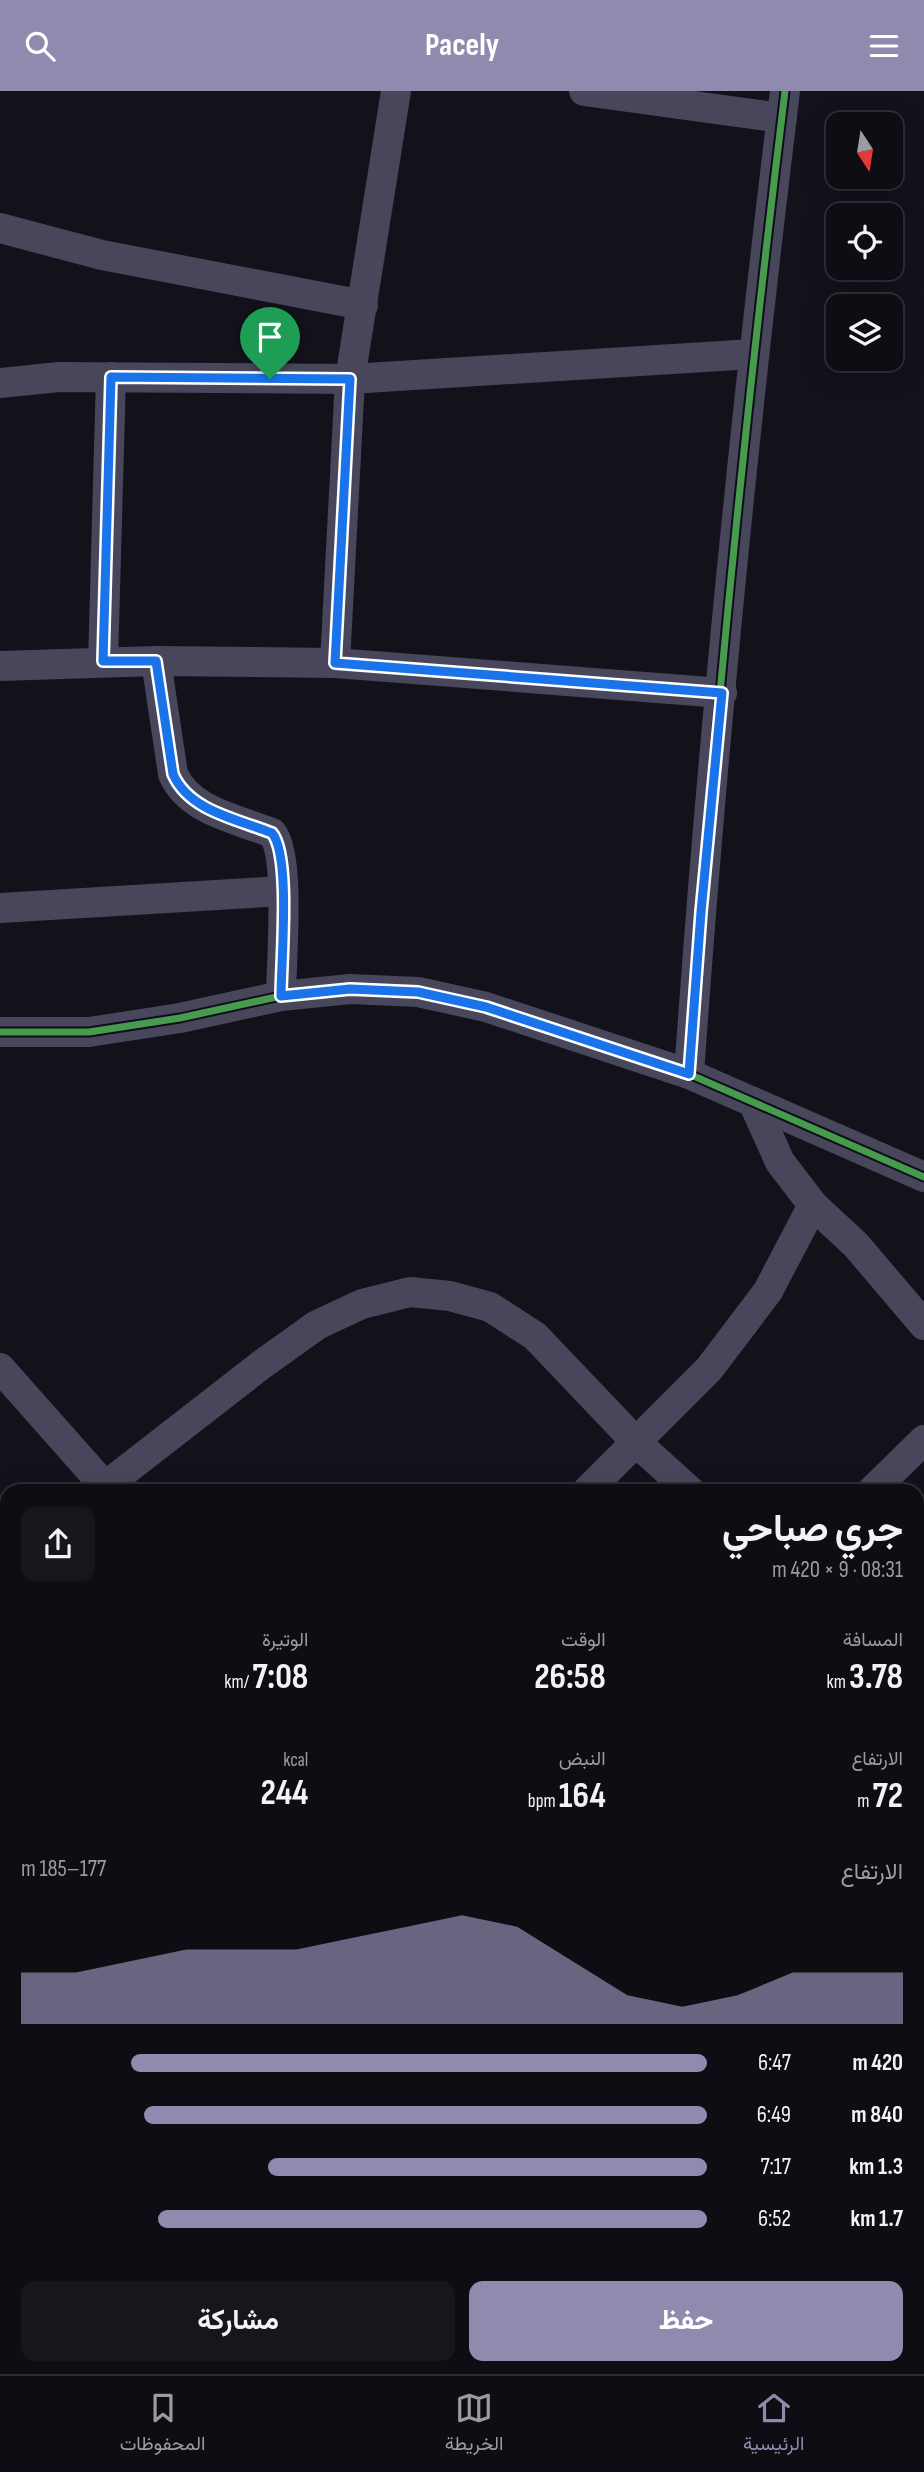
<!DOCTYPE html>
<html lang="ar">
<head>
<meta charset="utf-8">
<style>
  body { margin:0; font-family:"Sofia Sans Condensed",Vazirmatn,sans-serif; background:#17161d; color:#f1f3f6; direction:rtl; height:100vh; display:flex; flex-direction:column; font-size:26px; white-space:nowrap }
  * { box-sizing:border-box; margin:0 }
  p { font-size:23px; color:#9b9ca0 }
  .icon { flex:none; width:38px; height:38px; fill:none; stroke:currentColor; stroke-width:2; stroke-linecap:round; stroke-linejoin:round }
  .map { position:relative; flex:1; overflow:hidden; direction:ltr }
  .side { position:absolute; left:0px; top:1393px; width:924px; height:891px; display:flex; flex-direction:column; background:#0e0d14; border-radius:21px 21px 0 0; box-shadow:0 7px 28px #0002,0 0 0 2px #2e2d34; direction:rtl }
  .side>* { flex:none }
  .needle { width:46px; rotate:168deg }
  .tools { position:absolute; left:826px; top:21px; display:grid; gap:14px }
  .tools a { display:grid; place-items:center; width:77px; height:77px; border-radius:14px; background:#0e0d14; box-shadow:0 7px 28px #0002,0 0 0 2px #2e2d34; font-size:35px }
  .pin { position:absolute; display:grid; place-items:center; width:60px; height:60px; color:#fff; margin:-72px -30px; border-radius:50% 50% 50% 0; rotate:-45deg; box-shadow:0 0 7px #0007 }
  .pin .icon { rotate:45deg }
  .round { display:grid; place-items:center; flex:none; width:74px; height:74px; border-radius:14px; background:#17161d }
  .summary { display:flex; align-items:center; justify-content:space-between; height:119px; padding:0 21px }
  h1 { font-size:38px; font-weight:700; line-height:52px }
  .metrics { display:grid; grid-template-columns:repeat(3,1fr); gap:10px; height:119px; padding:7px 21px }
  .metrics div { display:grid; align-content:center }
  .metrics b { font-size:35px; font-weight:700 }
  .metrics small { font-size:19px; font-weight:400 }
  .metrics p { font-size:19px }
  .chart { height:196px; padding:14px 21px }
  .chart p { display:flex; justify-content:space-between }
  .chart svg { width:100%; height:126px; margin-top:7px; fill:#908bae; opacity:.7 }
  .action { display:flex; gap:14px; margin-top:auto; padding:14px 21px }
  .action a { flex:1; height:80px; border-radius:14px; background:#908bae; color:#fff; font-size:28px; font-weight:700; line-height:80px; text-align:center }
  .action a+a { background:#17161d; color:#f1f3f6 }
  ul { padding:0 21px; list-style:none; font-size:23px }
  li { display:grid; grid-template-columns:112px 84px 1fr; align-items:center; height:52px }
  li i { height:18px; border-radius:9px; background:#908bae }
  header { display:flex; justify-content:space-between; align-items:center; height:91px; padding:0 21px; background:#908bae; color:#fff; font-size:32px; font-weight:700 }
  .tab-bar { display:flex; justify-content:space-around; align-items:center; height:98px; border-top:2px solid #2e2d34; background:#0e0d14; font-size:19px; color:#9b9ca0 }
  .tab-bar a { display:grid; justify-items:center; gap:4px }
  .tab-bar .current { color:#908bae }
  .map>svg:first-child { display:block }
  .lines { fill:none; stroke-linecap:round; stroke-linejoin:round }
  .street { stroke:#47465b; stroke-width:30 }
  .cycleway-casing { stroke:#100d1e; stroke-width:11 }
  .cycleway { stroke:#469c4c; stroke-width:7 }
  .route-casing { stroke:#fff; stroke-width:14 }
  .route { stroke:#1a73e8; stroke-width:9 }
</style>
</head>
<body>
<header><svg class="icon" aria-label="menu" viewBox="0 0 24 24"><path d="M4 6h16M4 12h16M4 18h16"/></svg>Pacely<svg class="icon" aria-label="search" viewBox="0 0 24 24"><circle cx="10" cy="10" r="6"/><path d="M15 15l6 6"/></svg></header>
<div class="map">
<svg width="924" height="2283" viewBox="0 0 924 2283">
  <rect width="100%" height="100%" fill="#13111a"/>
  <g class="lines">
    <g class="street">
      <path d="M396 0 350 288 753 263"/>
      <path d="M584 0 782 27"/>
      <path d="M0 137 102 164 363 214"/>
      <path d="M0 292 59 286 350 288 335 572"/>
      <path d="M156 570 173 683C189 720 237 728 272 742 291 764 281 872 281 905"/>
      <path d="M103 571 111 286"/>
      <path d="M0 575 156 570 335 572 722 602"/>
      <path d="M0 817 283 800"/>
      <path d="M0 941H89L180 927 281 905 350 898 418 901 486 916 689 983 924 1086"/>
      <path d="M689 983C712 655 745 326 785 0"/>
      <path d="M813 1114 856 1154 924 1234"/>
      <path d="M0 1277 109 1400"/>
      <path d="M99 1400 261 1274 317 1234 362 1213 410 1201 450 1205 490 1216 535 1245 637 1352 690 1400"/>
      <path d="M587 1400 709 1278 768 1200 813 1114 780 1071 753 1011"/>
      <path d="M872 1400 924 1349"/>
      <path d="M0 1483 7 1477"/>
      <path d="M917 1606 924 1612"/>
      <path d="M0 1801 7 1797"/>
      <path d="M917 1832 924 1837"/>
      <path d="M0 1992 7 1987"/>
      <path d="M917 2055 924 2060"/>
      <path d="M0 2158 7 2150"/>
      <path d="M120 2277 125 2283"/>
      <path d="M419 2277 423 2283"/>
      <path d="M606 2277 608 2283"/>
      <path d="M522 2283 540 2277"/>
      <path d="M918 2283 924 2268"/>
    </g>
    <g class="cycleway-casing">
      <g id="cycleway">
        <path d="M0 941H89L180 927 281 905 350 898 418 901 486 916 689 983 924 1086"/>
        <path d="M689 983C712 655 745 326 785 0"/>
      </g>
    </g>
    <use href="#cycleway" class="cycleway"/>
  </g>
  <g class="lines">
    <g class="route-casing">
      <path id="route" d="M111 286 350 288 335 572 722 602 701 821 689 983 486 916 418 901 350 898 281 905C281 872 291 764 272 742 237 728 189 720 173 683L156 570H103Z"/>
    </g>
    <use href="#route" class="route"/>
  </g>
</svg>
<div class="tools">
<a><svg class="needle" viewBox="-14 -14 28 28"><path d="M0-13l5 13h-10z" fill="#e53935"/><path d="M0 13l5-13h-10z" fill="#9b9ca0"/></svg></a>
<a><svg class="icon" aria-label="locate" viewBox="0 0 24 24"><circle cx="12" cy="12" r="6"/><path d="M12 2v4M12 18v4M2 12h4M18 12h4"/></svg></a>
<a><svg class="icon" aria-label="layers" viewBox="0 0 24 24"><path d="M12 4l9 5-9 5-9-5zM3 14l9 5 9-5"/></svg></a>
</div>
<div class="pin" style="left:270px;top:288px;background:#1e9e55"><svg class="icon" aria-label="arrive" viewBox="0 0 24 24"><path d="M6 21V4h12l-3 4 3 4H6"/></svg></div>
<section class="side">
<div class="summary"><div><h1>جري صباحي</h1><p>08:31 · 9 × 420 m</p></div><a class="round"><svg class="icon" aria-label="share" viewBox="0 0 24 24"><path d="M12 15V3M7 8l5-5 5 5M5 13v7h14v-7"/></svg></a></div>
<div class="metrics">
<div><p>المسافة</p><b>3.78<small> km</small></b></div>
<div><p>الوقت</p><b>26:58</b></div>
<div><p>الوتيرة</p><b>7:08<small> /km</small></b></div>
</div>
<div class="metrics">
<div><p>الارتفاع</p><b>72<small> m</small></b></div>
<div><p>النبض</p><b>164<small> bpm</small></b></div>
<div><p>kcal</p><b>244</b></div>
</div>
<div class="chart"><p><span>الارتفاع</span>177–185 m</p>
<svg viewBox="0 0 160 44" preserveAspectRatio="none"><path d="M0 44V26L10 26L20 22L30 18L40 18L50 18L60 14L70 10L80 6L90 10L100 22L110 34L120 38L130 34L140 26L150 26L160 26V44z"/></svg>
</div>
<ul>
<li><b>420 m</b>6:47<i style="width:84%"></i></li>
<li><b>840 m</b>6:49<i style="width:82%"></i></li>
<li><b>1.3 km</b>7:17<i style="width:64%"></i></li>
<li><b>1.7 km</b>6:52<i style="width:80%"></i></li>
</ul>
<div class="action"><a>حفظ</a><a>مشاركة</a></div>
</section>
</div>
<nav class="tab-bar">
<a class="current"><svg class="icon" aria-label="home" viewBox="0 0 24 24"><path d="M3 11l9-7 9 7M6 9v11h12V9"/></svg>الرئيسية</a>
<a><svg class="icon" aria-label="map" viewBox="0 0 24 24"><path d="M3 6l6-2 6 2 6-2v14l-6 2-6-2-6 2zM9 4v14M15 6v14"/></svg>الخريطة</a>
<a><svg class="icon" aria-label="saved" viewBox="0 0 24 24"><path d="M7 4h10v16l-5-4-5 4z"/></svg>المحفوظات</a>
</nav>
</body>
</html>
